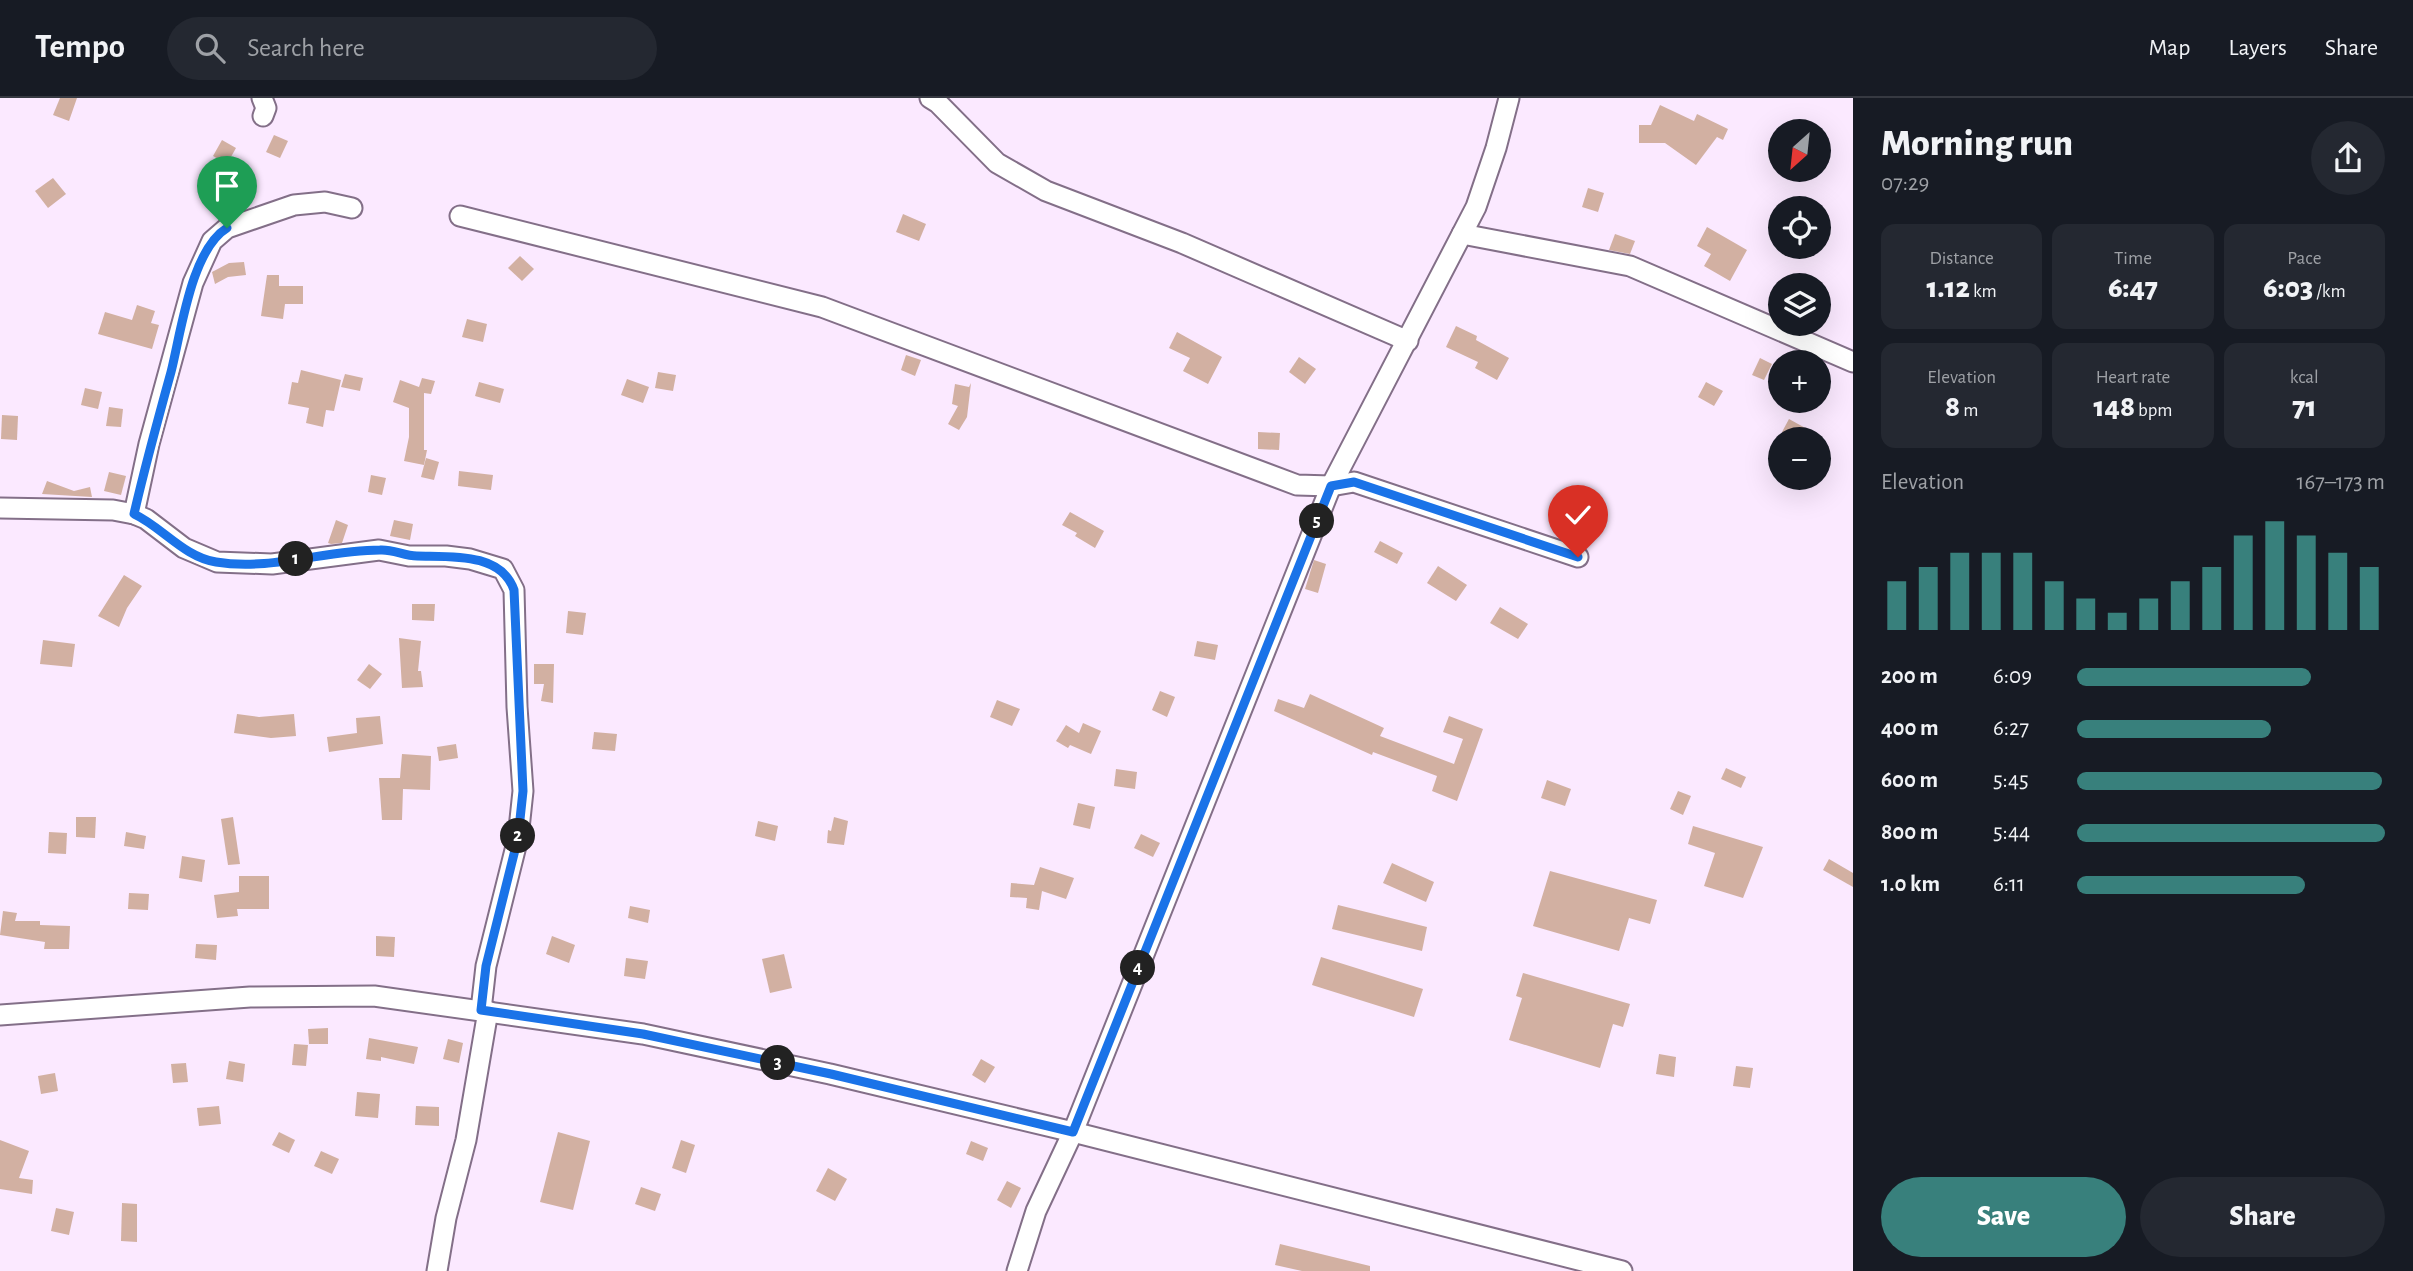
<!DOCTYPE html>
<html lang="en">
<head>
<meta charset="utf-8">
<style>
  body { margin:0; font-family:"Alegreya Sans",sans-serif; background:#242831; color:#f1f3f6; height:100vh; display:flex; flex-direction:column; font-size:26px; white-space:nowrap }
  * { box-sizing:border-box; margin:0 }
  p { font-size:23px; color:#9ea1a6 }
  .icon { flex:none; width:38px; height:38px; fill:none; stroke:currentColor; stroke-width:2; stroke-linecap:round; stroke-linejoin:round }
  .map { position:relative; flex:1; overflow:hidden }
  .details { display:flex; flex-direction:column; background:#171b24; width:560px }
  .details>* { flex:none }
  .needle { width:46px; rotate:207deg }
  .controls { position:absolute; left:1768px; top:21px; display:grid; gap:14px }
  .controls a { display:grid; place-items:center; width:63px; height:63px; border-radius:50%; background:#171b24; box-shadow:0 7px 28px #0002; font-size:35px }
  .pin { position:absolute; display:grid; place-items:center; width:60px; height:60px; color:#fff; margin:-72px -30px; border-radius:50% 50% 50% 0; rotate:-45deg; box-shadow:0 0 7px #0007 }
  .pin .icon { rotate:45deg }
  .km { position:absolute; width:35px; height:35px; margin:-18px; border-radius:50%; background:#222; color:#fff; font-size:19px; line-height:35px; text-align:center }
  .round { display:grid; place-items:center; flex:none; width:74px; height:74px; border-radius:37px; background:#242831 }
  .summary { display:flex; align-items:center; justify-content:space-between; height:119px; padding:0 28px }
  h1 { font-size:38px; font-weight:800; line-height:52px }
  .figures { display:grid; grid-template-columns:repeat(3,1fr); gap:10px; height:119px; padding:7px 28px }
  .figures div { display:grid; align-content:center; border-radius:14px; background:#242831; text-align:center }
  .figures b { font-size:30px; font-weight:800 }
  .figures small { font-size:19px; font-weight:400 }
  .figures p { font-size:19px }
  .chart { height:196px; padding:14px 28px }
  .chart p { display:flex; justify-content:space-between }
  .chart svg { width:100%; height:126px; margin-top:7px; stroke:#38807c; stroke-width:6 }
  .action { display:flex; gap:14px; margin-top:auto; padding:14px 28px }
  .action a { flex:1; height:80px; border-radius:42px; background:#38807c; color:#fff; font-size:28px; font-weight:800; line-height:80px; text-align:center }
  .action a+a { background:#242831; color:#f1f3f6 }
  ul { padding:0 28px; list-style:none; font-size:23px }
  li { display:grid; grid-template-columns:112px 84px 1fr; align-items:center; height:52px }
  li i { height:18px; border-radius:9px; background:#38807c }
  header { display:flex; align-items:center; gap:42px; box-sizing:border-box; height:98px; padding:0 35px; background:#171b24; border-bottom:2px solid #363941 }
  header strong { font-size:33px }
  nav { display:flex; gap:38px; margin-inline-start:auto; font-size:24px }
  .search { width:490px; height:63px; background:#242831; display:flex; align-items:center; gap:18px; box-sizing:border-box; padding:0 24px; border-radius:38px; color:#9ea1a6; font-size:26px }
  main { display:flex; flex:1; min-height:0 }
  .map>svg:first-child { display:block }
  .building { fill:#d2b0a2 }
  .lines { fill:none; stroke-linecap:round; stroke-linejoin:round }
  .minor-casing { stroke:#836f88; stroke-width:23 }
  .minor { stroke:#fff; stroke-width:19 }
  .route-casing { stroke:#fff; stroke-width:14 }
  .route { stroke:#1a73e8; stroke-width:9 }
</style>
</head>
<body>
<header>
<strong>Tempo</strong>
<div class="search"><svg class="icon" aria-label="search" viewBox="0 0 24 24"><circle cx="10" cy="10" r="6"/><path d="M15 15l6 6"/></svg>Search here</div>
<nav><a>Map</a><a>Layers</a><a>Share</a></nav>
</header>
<main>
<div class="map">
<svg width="1853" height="1173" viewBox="0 0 1853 1173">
  <rect width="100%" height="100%" fill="#fbe9ff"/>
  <g class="building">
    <path d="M60 0H77L69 23 53 17Z"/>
    <path d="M1660 7 1694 23 1697 16 1728 31 1723 42 1717 39 1696 67 1665 45H1639V27H1651Z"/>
    <path d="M274 37 288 43 280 60 266 54Z"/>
    <path d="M222 42 236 50 227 66 213 58Z"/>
    <path d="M53 80 66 96 48 110 35 93Z"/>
    <path d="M218 87 238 96 230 114 209 104Z"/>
    <path d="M1588 90 1604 95 1598 114 1582 109Z"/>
    <path d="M903 116 926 126 919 143 896 134Z"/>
    <path d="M1707 129 1747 152 1730 183 1704 168 1711 156 1697 148Z"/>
    <path d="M1615 136 1635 143 1630 156 1609 152Z"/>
    <path d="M520 158 534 171 522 183 508 170Z"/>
    <path d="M244 164 246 177 228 179 215 186 212 174 229 165Z"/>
    <path d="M267 177H279V188H303V206H285L283 221 261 218Z"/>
    <path d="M137 207 155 213 151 225 159 227 152 251 98 236 105 214 132 222Z"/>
    <path d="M467 221 487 226 483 244 462 239Z"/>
    <path d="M1456 228 1477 238 1476 242 1509 260 1497 282 1475 270 1478 264 1446 249Z"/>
    <path d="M1177 234 1222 259 1208 286 1183 273 1190 260 1169 250Z"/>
    <path d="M906 257 921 262 915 278 901 272Z"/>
    <path d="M1299 259 1316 271 1305 286 1289 274Z"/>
    <path d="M1760 260 1772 266 1764 282 1752 277Z"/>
    <path d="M301 272 341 282 334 313 326 312 323 329 306 325 309 310 288 306 292 284 298 285Z"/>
    <path d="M658 274 676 277 673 293 655 290Z"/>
    <path d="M345 276 363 280 360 293 341 289Z"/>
    <path d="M422 280 435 283 431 296 424 295V352H427L424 367 404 363 409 339V310L393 304 400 282 419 289Z"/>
    <path d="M627 281 649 289 643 305 621 297Z"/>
    <path d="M479 284 504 291 500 305 475 298Z"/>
    <path d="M1706 284 1723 293 1714 308 1698 299Z"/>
    <path d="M971 285 967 319 959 332 948 326 958 308 952 306 955 286 969 289Z"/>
    <path d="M85 290 102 294 98 311 81 307Z"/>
    <path d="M109 309 123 311 121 329 106 328Z"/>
    <path d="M2 317 18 318 17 342 1 341Z"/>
    <path d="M1789 321 1809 332 1804 341H1794L1782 334Z"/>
    <path d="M1258 334 1280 335 1279 352 1258 351Z"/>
    <path d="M426 360 439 364 434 382 421 379Z"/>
    <path d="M459 373 493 377 491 392 458 388Z"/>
    <path d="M109 374 126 378 121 397 104 393Z"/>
    <path d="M371 377 386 380 382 397 368 394Z"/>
    <path d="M47 383 74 393 90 389 92 399 42 396Z"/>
    <path d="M1591 399 1605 405 1598 425 1584 419Z"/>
    <path d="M1070 414 1104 433 1095 450 1075 438 1077 435 1062 427Z"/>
    <path d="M336 422 348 427 342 445 331 446 328 445Z"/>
    <path d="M394 422 413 426 410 442 390 438Z"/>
    <path d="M1380 443 1403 455 1397 466 1374 454Z"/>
    <path d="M1314 462 1326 466 1318 495 1305 491Z"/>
    <path d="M1438 468 1467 487 1456 503 1427 485Z"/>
    <path d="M124 477 142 488 127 510 119 529 98 518Z"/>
    <path d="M412 506H435L434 523 412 522Z"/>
    <path d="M1500 509 1528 526 1518 541 1490 525Z"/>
    <path d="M568 513 586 515 583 537 566 535Z"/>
    <path d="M399 540 421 543 418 573H421L423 589 402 590Z"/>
    <path d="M43 542 75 546 72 569 40 566Z"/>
    <path d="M1197 543 1218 547 1215 562 1194 558Z"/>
    <path d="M369 566 382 576 370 591 357 582Z"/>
    <path d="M534 566H554L553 605 541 603 544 586H534Z"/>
    <path d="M1160 593 1175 599 1167 619 1152 612Z"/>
    <path d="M1310 596 1384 630 1380 638 1454 666 1463 641 1443 634 1449 618 1483 631 1457 703 1432 693 1437 678 1373 654 1372 657 1274 613 1278 601 1304 610Z"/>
    <path d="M997 602 1020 611 1012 628 990 619Z"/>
    <path d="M237 616 259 619 294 616 296 638 271 640 234 635Z"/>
    <path d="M380 618 383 646 329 654 327 639 357 635 356 620Z"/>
    <path d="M1083 625 1101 633 1091 656 1070 647 1068 650 1056 643 1066 627 1079 635Z"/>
    <path d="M594 634 617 636 615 653 592 651Z"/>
    <path d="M456 646 458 660 439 663 437 649Z"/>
    <path d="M402 656 431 658 430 692 403 691 402 722H382L379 680H400Z"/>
    <path d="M1726 670 1746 679 1741 690 1721 681Z"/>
    <path d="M1116 671 1137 674 1135 691 1114 688Z"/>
    <path d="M1547 682 1571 691 1565 708 1541 700Z"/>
    <path d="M1678 693 1691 698 1683 717 1670 711Z"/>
    <path d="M1078 705 1095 709 1090 731 1073 727Z"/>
    <path d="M76 719H96L95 740 76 739Z"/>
    <path d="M233 719 240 766 228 767 221 721Z"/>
    <path d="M834 719 848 723 844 747 827 745 828 732 831 733Z"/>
    <path d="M758 723 778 728 775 743 755 738Z"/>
    <path d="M1693 728 1763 749 1743 800 1704 788 1715 755 1688 746Z"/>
    <path d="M49 734 67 735 66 756 48 755Z"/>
    <path d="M126 734 146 738 144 751 124 748Z"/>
    <path d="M1141 736 1160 745 1153 759 1134 750Z"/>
    <path d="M182 758 205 762 202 784 179 780Z"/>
    <path d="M1829 761 1853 775V789L1823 772Z"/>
    <path d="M1392 765 1434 784 1426 804 1383 785Z"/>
    <path d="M1040 769 1074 780 1066 801 1042 793 1039 812 1026 810 1027 800 1010 799 1011 785 1034 787Z"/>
    <path d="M1550 773 1657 802 1650 826 1629 820 1619 853 1533 828Z"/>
    <path d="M239 778H269V811H237L238 818 217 820 214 797 239 794Z"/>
    <path d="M129 795 149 796 148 812 128 811Z"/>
    <path d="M1338 807 1427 829 1422 853 1332 831Z"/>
    <path d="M630 808 650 812 648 825 628 820Z"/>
    <path d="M3 813 17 815 15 823H40V827L70 828 69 851H44L45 844 0 837Z"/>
    <path d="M376 838 395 839 394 859 376 858Z"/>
    <path d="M552 838 575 847 569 865 546 856Z"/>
    <path d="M196 846 217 847 216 862 195 860Z"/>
    <path d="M784 856 792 890 770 895 762 861Z"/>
    <path d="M1321 859 1423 891 1414 919 1312 887Z"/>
    <path d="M626 860 648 863 645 881 624 878Z"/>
    <path d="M1523 875 1630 906 1623 929 1613 926 1600 970 1509 942 1522 900 1516 898Z"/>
    <path d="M328 930V946H309L308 931Z"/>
    <path d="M369 940 418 949 414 966 381 959V963L366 961Z"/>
    <path d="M448 941 463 945 459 965 443 961Z"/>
    <path d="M294 946 308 947 306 968 292 967Z"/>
    <path d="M1659 956 1676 959 1674 979 1656 976Z"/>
    <path d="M981 961 995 969 985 985 972 977Z"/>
    <path d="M229 963 245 966 243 984 226 981Z"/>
    <path d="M186 965 188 984 173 985 171 966Z"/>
    <path d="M1736 968 1753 970 1750 990 1733 988Z"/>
    <path d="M55 975 58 993 41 996 38 978Z"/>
    <path d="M357 994 380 996 378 1020 355 1018Z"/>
    <path d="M219 1008 221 1026 199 1028 197 1010Z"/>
    <path d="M416 1008 439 1009V1028L415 1027Z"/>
    <path d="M279 1034 295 1042 289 1055 272 1047Z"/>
    <path d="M558 1034 590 1043 573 1112 540 1104Z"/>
    <path d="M0 1042 29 1053 19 1080 33 1082 32 1096 0 1091Z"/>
    <path d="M681 1042 695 1047 686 1075 672 1070Z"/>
    <path d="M971 1043 988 1050 983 1063 966 1056Z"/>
    <path d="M321 1053 339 1061 332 1076 314 1068Z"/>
    <path d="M828 1070 847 1081 835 1103 816 1093Z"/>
    <path d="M1007 1083 1021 1090 1011 1110 997 1102Z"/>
    <path d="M641 1089 661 1096 655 1113 635 1106Z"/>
    <path d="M122 1105 137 1106V1144L121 1143Z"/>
    <path d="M56 1110 74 1114 69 1137 51 1133Z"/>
    <path d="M1280 1146 1370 1168V1173H1302L1275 1167Z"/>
  </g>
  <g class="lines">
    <g class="minor-casing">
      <g id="minor">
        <path d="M262 0 266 10 263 18"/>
        <path d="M930 0 938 5 997 65 1046 93 1182 145 1408 243"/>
        <path d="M460 118 822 209 1297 387 1331 388 1354 384 1578 459"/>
        <path d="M1462 136 1630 168 1853 264"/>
        <path d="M0 410 113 412 134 416 146 421 184 450 217 464 272 466 379 452 409 458H446L470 461 503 471 514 492 517 609 523 693 518 740 486 868 481 912"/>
        <path d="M134 416 149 346 193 185 212 143 227 130 294 107 325 104 352 110"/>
        <path d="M0 917 250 899 374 898 643 936 830 976 1073 1034 1622 1173"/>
        <path d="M437 1173 446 1120 466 1042 488 913"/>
        <path d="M1017 1173 1036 1113 1073 1034 1331 388 1476 109 1496 50 1509 0"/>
      </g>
    </g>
    <use href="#minor" class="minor"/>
  </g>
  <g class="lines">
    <g class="route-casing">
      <path id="route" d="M227 130C191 152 181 235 171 274 158 321 145 368 134 416 162 429 184 459 216 464 271 473 325 452 380 452 393 451 404 458 417 458 450 459 501 454 514 492L523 693 518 740 486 868 481 912 643 936 831 976 1073 1034 1331 388 1354 384 1578 459"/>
    </g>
    <use href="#route" class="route"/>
  </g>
</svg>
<div class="controls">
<a><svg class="needle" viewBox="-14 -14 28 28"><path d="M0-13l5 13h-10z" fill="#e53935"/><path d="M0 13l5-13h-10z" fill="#9ea1a6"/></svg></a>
<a><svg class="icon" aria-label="locate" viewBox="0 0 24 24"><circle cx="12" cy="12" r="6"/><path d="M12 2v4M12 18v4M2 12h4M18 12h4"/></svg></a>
<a><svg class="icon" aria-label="layers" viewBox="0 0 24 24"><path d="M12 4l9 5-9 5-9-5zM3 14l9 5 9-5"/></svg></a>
<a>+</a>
<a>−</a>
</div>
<div class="pin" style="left:227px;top:130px;background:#1e9e55"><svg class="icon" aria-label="arrive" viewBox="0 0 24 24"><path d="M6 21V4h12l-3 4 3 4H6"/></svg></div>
<div class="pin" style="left:1578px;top:459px;background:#d93025"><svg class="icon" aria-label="check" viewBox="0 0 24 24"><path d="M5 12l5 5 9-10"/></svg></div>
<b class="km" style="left:296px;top:461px">1</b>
<b class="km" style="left:518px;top:738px">2</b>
<b class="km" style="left:778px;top:965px">3</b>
<b class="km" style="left:1138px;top:870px">4</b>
<b class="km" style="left:1317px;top:423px">5</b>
</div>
<section class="details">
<div class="summary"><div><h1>Morning run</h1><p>07:29</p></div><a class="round"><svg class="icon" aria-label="share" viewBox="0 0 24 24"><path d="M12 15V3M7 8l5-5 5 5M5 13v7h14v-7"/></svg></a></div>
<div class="figures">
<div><p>Distance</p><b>1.12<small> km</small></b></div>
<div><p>Time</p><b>6:47</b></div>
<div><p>Pace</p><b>6:03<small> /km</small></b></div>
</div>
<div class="figures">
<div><p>Elevation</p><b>8<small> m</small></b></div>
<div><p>Heart rate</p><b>148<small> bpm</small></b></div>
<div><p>kcal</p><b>71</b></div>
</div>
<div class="chart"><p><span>Elevation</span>167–173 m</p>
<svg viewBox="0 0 160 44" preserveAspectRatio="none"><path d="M5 44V27M15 44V22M25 44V17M35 44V17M45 44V17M55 44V27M65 44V33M75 44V38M85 44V33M95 44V27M105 44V22M115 44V11M125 44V6M135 44V11M145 44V17M155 44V22"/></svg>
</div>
<ul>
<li><b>200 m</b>6:09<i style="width:76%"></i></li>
<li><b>400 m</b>6:27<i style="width:63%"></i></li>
<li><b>600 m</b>5:45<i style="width:99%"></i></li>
<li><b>800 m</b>5:44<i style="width:100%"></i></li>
<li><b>1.0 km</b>6:11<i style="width:74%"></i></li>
</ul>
<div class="action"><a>Save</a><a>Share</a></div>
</section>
</main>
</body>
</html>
